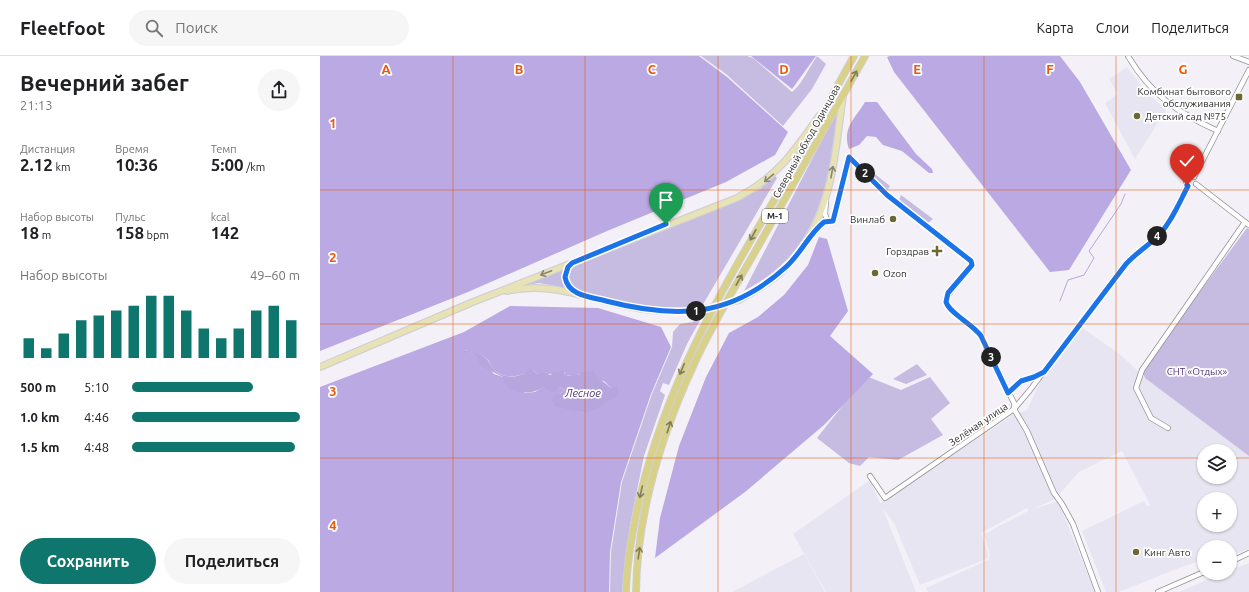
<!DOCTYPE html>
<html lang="ru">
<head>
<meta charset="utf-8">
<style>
  body { margin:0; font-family:Ubuntu,sans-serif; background:#f6f6f6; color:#202124; height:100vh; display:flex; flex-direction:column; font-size:15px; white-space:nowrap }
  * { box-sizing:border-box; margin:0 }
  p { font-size:13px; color:#757577 }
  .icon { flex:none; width:22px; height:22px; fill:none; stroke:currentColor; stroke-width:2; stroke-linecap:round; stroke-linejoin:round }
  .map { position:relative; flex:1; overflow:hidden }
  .side { display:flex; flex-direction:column; background:#fff; width:320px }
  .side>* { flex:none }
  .buttons { position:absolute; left:877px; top:388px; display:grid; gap:8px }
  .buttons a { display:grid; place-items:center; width:40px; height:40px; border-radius:50%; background:#fff; box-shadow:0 1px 3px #0004; font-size:20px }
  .pin { position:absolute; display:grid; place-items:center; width:34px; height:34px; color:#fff; margin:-41px -17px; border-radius:50% 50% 50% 0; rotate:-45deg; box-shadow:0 0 4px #0007 }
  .pin .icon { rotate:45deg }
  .km { position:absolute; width:20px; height:20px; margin:-10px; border-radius:50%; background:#222; color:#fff; font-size:11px; line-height:20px; text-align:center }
  .round { display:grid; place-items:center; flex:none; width:42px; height:42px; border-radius:21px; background:#f6f6f6 }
  .headline { display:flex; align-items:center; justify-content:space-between; height:68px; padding:0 20px }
  h1 { font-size:22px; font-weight:700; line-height:30px }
  .stats { display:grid; grid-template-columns:repeat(3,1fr); gap:6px; height:68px; padding:4px 20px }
  .stats div { display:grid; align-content:center }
  .stats b { font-size:17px; font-weight:700 }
  .stats small { font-size:11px; font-weight:400 }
  .stats p { font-size:11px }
  .chart { height:112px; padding:8px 20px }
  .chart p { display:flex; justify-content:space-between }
  .chart svg { width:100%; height:72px; margin-top:4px; stroke:#0f766e; stroke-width:6 }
  .action { display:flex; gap:8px; margin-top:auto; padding:8px 20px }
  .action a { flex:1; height:46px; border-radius:24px; background:#0f766e; color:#fff; font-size:16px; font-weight:700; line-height:46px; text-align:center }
  .action a+a { background:#f6f6f6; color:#202124 }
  ul { padding:0 20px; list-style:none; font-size:13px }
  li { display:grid; grid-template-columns:64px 48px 1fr; align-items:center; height:30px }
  li i { height:10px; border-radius:5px; background:#0f766e }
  header { display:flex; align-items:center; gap:24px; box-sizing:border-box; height:56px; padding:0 20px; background:#fff; border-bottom:1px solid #e0e0e0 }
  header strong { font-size:19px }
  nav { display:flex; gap:22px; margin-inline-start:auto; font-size:14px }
  .search { width:280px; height:36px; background:#f6f6f6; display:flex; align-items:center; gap:10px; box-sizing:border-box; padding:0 14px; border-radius:22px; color:#757577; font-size:15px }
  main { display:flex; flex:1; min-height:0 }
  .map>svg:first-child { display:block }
  .built { fill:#e8e5f2; fill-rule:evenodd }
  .green { fill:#c6bbe1 }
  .forest { fill:#baa9e2; fill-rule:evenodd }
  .water { fill:#b7a5de }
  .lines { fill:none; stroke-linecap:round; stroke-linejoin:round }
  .stream { stroke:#b7a5de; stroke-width:1 }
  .minor-casing { stroke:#919095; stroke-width:6 }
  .major-casing { stroke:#d0d0d0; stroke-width:8 }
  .highway-casing { stroke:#d0d0d0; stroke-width:8 }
  .minor { stroke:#fff; stroke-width:4.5 }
  .major { stroke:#e8e3b7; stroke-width:5.5 }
  .highway { stroke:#d9d187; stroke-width:6 }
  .major-bridge-casing { stroke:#d0d0d0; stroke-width:8; stroke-linecap:butt }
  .major-bridge { stroke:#e8e3b7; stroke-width:5.5 }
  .oneway { stroke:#827d59 }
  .oneway2 { stroke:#898671 }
  .route-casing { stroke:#fff; stroke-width:8 }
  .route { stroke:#1a73e8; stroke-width:5 }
  .grid { fill:none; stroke:#e8590c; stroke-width:1; stroke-opacity:0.55 }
  .poi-dot { fill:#6c6733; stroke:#fff; stroke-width:1.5 }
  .labels { text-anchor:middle; stroke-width:3.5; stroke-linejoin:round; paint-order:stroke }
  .shield { fill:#fff; stroke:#6a696b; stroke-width:1 }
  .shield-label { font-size:9px; font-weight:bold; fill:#2a292b }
  .poi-label { font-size:10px; fill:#2a292b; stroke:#fff; text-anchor:end }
  .street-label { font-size:10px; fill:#2a292b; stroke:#fff }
  .park-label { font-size:10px; fill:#4d3276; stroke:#fff }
  .water-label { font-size:11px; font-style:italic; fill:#50367a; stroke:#fff }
  .grid-label { font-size:13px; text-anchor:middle; font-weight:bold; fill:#e8590c; stroke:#fff; stroke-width:3.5; stroke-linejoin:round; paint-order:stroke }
</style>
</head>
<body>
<header>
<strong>Fleetfoot</strong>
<div class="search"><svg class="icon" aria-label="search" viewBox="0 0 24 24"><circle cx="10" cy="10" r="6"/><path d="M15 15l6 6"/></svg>Поиск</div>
<nav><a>Карта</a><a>Слои</a><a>Поделиться</a></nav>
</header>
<main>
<section class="side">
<div class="headline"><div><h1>Вечерний забег</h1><p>21:13</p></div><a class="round"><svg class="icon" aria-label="share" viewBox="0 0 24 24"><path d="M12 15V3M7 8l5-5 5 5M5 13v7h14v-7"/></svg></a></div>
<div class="stats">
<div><p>Дистанция</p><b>2.12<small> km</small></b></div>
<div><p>Время</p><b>10:36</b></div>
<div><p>Темп</p><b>5:00<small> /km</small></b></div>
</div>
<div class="stats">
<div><p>Набор высоты</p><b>18<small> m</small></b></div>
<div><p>Пульс</p><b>158<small> bpm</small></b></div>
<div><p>kcal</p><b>142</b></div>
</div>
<div class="chart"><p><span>Набор высоты</span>49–60 m</p>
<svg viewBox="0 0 160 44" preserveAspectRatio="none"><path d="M5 44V32M15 44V38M25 44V29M35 44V21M45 44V18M55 44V15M65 44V12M75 44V6M85 44V6M95 44V15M105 44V26M115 44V32M125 44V26M135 44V15M145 44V12M155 44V21"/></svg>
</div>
<ul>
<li><b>500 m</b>5:10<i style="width:72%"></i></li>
<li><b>1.0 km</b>4:46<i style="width:100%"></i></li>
<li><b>1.5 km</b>4:48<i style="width:97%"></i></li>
</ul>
<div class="action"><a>Сохранить</a><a>Поделиться</a></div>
</section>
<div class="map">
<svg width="929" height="536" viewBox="0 0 929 536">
  <rect width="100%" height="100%" fill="#f3f1f7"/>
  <g class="built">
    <path d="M807 11 826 36 846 54 815 103 785 47 798 38 789 23Z"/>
    <path d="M760 270 802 300 825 322 929 400V493L910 500V491H884V506L882 504 859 512 799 536H786L762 475 824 445 827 450 830 449 802 395 759 416 735 443 713 453 738 445 775 536H608L606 532 668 504 670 499 664 478 708 455 707 452 661 477 668 497V501L664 504 600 529 574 467 563 453 596 536H506L473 478 550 424 560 447 693 359 707 354 722 322ZM884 395H910V421H884ZM884 443H910V469H884Z"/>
    <path d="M484 498 505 536H412Z"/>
    <path d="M929 507V536H859L903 517H910V514Z"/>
  </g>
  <g class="green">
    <path d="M381 0H427L433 2 472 36C483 27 488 13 497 0L506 8 492 33 463 70 406 18Z"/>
    <path d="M520 49C507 128 502 195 424 235Z"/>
    <path d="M532 100 570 130 567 135 531 106Z"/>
    <path d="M455 120 457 122 382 250C356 256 266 246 249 227V214L255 208 419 144 440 133Z"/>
    <path d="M581 139 613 163 608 167 579 145Z"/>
    <path d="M927 172 929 173V400L825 322 822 314Z"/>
    <path d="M244 211 242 221 246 232 219 227 200 230Z"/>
    <path d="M378 257H384L367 288 349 329 343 327 340 335 345 339 324 400 310 469 302 536H290L291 496 302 426 332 338 352 291 353 276 360 268 373 266Z"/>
    <path d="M597 308 607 319 586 328 573 323Z"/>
    <path d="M546 320 581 334 610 321 630 347 611 363 623 379 578 404 549 401 540 410 529 407 497 382Z"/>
  </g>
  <g class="forest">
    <path d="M0 0H379L407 21 468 76 455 99 406 126 287 175 148 236 0 295Z"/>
    <path d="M431 0H496L472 33Z"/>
    <path d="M570 0H740L760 26 811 114 749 214 730 216 574 16 567 1Z"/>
    <path d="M545 46H557L596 98 612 113 613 117H609L582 95 563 89 556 81 547 80 539 89 529 93C522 71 535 63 545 46Z"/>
    <path d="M499 181 507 183 528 255 510 280 553 318 504 369 425 436 335 502 340 462 359 390 386 321 409 277 438 261 464 239 488 209Z"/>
    <path d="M190 250 278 252 341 271 351 291 331 338 301 426 290 496 289 536H0V331L144 276ZM143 294C151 295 162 298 168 304 171 308 172 312 175 315 186 324 202 320 213 314L217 318C227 318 234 318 245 316V319L252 320 271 316 277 324 284 325 291 332 264 357 251 353 240 338 245 334 240 331 235 333 223 331 215 336 205 337 183 321 174 318 156 299Z"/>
  </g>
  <path class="water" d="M143 294C150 295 158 296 164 301 170 305 171 311 176 316 185 323 204 322 211 312L217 318 224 317 231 319 232 316 236 317 244 314 245 319 251 320 254 318 259 319 261 316 273 315 277 321V324L280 323 291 332 297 330 299 338 277 353 264 357 235 350 232 344 234 339 240 338 245 334 240 331 233 336 223 331C213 340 184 339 183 321L161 310C157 299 156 297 143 296Z"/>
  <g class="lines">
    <path class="stream" d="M740 245 748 224 764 219 774 202 769 195 801 148 805 138"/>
    <g class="minor-casing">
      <g id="minor">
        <path d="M808 0C831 39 858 57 898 75"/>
        <path d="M913 0 929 6"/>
        <path d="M529 101 567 139 651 205C654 214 628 231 626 246 631 258 653 268 661 280L694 347V353"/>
        <path d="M874 121 929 14"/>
        <path d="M876 128 929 169"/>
        <path d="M868 130 866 126 867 123 871 120 874 121"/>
        <path d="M506 145 505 158 507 164"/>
        <path d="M493 177 504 166 513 165 529 101"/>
        <path d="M688 337 701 325 720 318"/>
        <path d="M694 353 710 334 805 208C816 197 828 190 839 179 852 165 859 147 868 130"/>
        <path d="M848 372 831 362 816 332 822 314 925 166"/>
        <path d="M550 420 565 442 694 353 707 375 734 437 742 448 753 468 778 536"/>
        <path d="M910 506 929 497"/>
        <path d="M838 536 884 516"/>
      </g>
    </g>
    <g class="major-casing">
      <g id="major">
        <path d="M253 207 248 211 245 221 249 232 253 235"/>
        <path d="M187 235C229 225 267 242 308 250 333 256 356 256 381 254"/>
        <path d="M419 244C436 234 455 224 468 209 513 161 514 101 523 40"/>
        <path d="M0 311 153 246 417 142C458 120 473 97 499 60"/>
      </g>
    </g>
    <g class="highway-casing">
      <g id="highway">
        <path d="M306 536C307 504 313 471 320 441 348 320 409 222 470 117 492 78 512 39 534 0"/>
        <path d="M316 536C317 458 342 377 375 306 394 265 418 226 440 187 475 125 510 63 545 0"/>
      </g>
    </g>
    <use href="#minor" class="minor"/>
    <use href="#major" class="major"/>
    <use href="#highway" class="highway"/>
    <g class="major-bridge-casing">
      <path id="major-bridge" d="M381 254 419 244"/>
    </g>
    <use href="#major-bridge" class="major-bridge"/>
  </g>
  <defs><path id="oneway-shaft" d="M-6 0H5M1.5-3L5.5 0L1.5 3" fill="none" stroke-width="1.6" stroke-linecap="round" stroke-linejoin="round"/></defs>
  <g class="oneway">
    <use href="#oneway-shaft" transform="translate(534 20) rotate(-61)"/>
    <use href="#oneway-shaft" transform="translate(433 179) rotate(119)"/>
    <use href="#oneway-shaft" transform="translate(419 224) rotate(-61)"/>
    <use href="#oneway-shaft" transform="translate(362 313) rotate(113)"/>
    <use href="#oneway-shaft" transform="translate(349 371) rotate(-72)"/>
    <use href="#oneway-shaft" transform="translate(321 436) rotate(103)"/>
    <use href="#oneway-shaft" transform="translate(319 497) rotate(-82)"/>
  </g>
  <g class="oneway2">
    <use href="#oneway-shaft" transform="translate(512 116) rotate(-80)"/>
    <use href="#oneway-shaft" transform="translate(449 122) rotate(140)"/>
    <use href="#oneway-shaft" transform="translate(226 217) rotate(159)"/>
  </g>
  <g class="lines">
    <g class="route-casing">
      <path id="route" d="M346 168 252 207 248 211 245 221C248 240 271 241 286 245 356 263 411 262 467 210 481 197 489 178 504 166L513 165 529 101 567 139 651 205 652 209 628 237 626 246C630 258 653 268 661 280L688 337 701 325 714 321 724 316 806 208C816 197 828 190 839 179 852 165 859 147 868 130L867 129"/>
    </g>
    <use href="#route" class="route"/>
  </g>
  <path class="grid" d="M133 0V536M265 0V536M398 0V536M531 0V536M664 0V536M796 0V536M0 134H929M0 268H929M0 402H884M910 402H929"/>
  <g class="poi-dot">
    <rect x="915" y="37" width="8" height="8" rx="2"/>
    <circle cx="817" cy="60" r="4"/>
    <circle cx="573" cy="163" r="4"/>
    <path d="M615 189h4v4h4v4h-4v4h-4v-4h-4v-4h4z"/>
    <circle cx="555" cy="217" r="4"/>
    <circle cx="816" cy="496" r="4"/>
  </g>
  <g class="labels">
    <rect class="shield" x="442" y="153" width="26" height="14" rx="3"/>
    <g class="shield-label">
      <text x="455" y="163">М-1</text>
    </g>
    <g class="poi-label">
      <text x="911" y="39">Комбинат бытового<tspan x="911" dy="12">обслуживания</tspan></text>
      <text x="825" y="64" text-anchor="start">Детский сад №75</text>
      <text x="565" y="167">Винлаб</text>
      <text x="609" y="199">Горздрав</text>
      <text x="563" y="221" text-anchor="start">Ozon</text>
      <text x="824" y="500" text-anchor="start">Кинг Авто</text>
    </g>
    <g class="street-label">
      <text transform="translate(486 85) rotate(-61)" y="4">Северный обход Одинцова</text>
      <text transform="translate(658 368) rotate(-34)" y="4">Зелёная улица</text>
    </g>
    <g class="park-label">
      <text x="877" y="319">СНТ «Отдых»</text>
    </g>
    <g class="water-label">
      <text x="263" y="341">Лесное</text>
    </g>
  </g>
  <g class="grid-label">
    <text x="66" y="18">A</text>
    <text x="199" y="18">B</text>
    <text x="332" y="18">C</text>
    <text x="464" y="18">D</text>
    <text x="597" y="18">E</text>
    <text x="730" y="18">F</text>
    <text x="863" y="18">G</text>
    <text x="13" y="72">1</text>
    <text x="13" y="206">2</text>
    <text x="13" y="340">3</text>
    <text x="13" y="474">4</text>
  </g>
</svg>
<div class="buttons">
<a><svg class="icon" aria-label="layers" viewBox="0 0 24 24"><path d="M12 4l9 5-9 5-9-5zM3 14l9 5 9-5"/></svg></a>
<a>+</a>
<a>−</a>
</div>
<div class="pin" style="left:346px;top:168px;background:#1e9e55"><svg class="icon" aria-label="arrive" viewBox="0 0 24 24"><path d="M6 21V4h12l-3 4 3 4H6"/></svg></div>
<div class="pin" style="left:867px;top:129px;background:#d93025"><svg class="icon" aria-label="check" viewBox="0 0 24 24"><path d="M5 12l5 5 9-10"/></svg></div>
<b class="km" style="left:376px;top:255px">1</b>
<b class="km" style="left:545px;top:117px">2</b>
<b class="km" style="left:671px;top:301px">3</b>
<b class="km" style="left:837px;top:180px">4</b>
</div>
</main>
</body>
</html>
